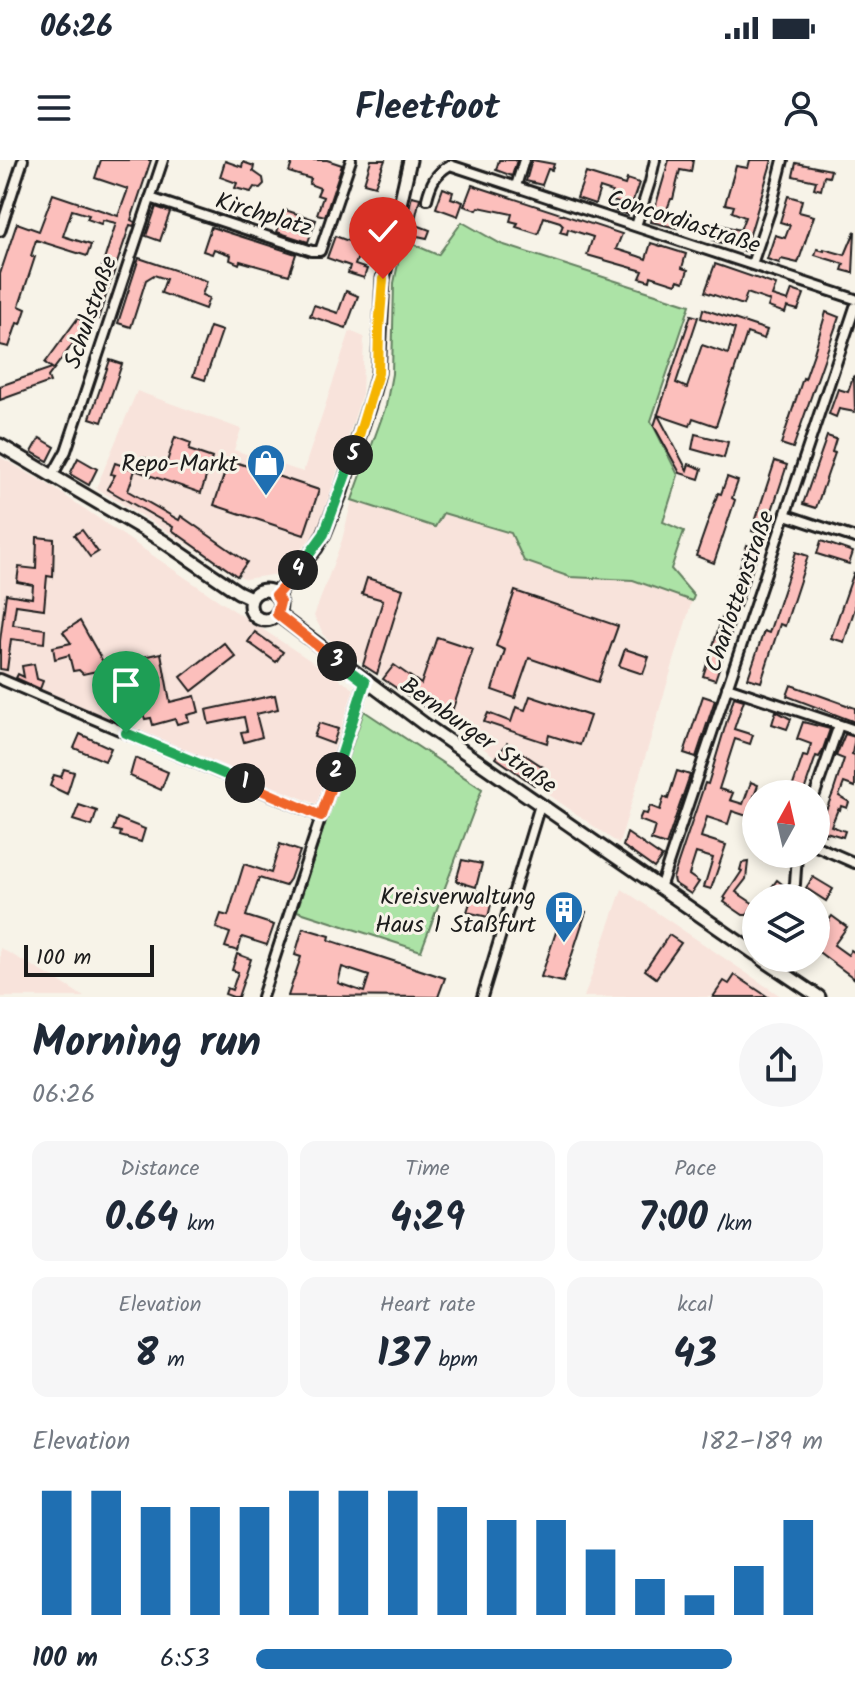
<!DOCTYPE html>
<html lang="en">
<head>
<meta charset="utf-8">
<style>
  body { margin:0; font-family:Kalam,sans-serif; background:#f6f6f7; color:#1f2937; height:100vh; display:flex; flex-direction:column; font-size:30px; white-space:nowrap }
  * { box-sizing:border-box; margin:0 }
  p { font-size:26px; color:#747a83 }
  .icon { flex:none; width:44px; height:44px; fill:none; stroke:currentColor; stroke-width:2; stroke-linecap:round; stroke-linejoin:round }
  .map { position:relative; height:837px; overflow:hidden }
  .details { display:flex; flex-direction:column; background:#fff; flex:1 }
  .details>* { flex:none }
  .needle { width:52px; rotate:8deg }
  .fabs { position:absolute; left:742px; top:620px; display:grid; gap:16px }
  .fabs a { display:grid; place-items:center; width:88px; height:88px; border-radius:50%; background:#fff; box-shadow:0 4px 12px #0003; font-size:40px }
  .scale { position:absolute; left:24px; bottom:20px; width:130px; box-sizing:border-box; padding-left:8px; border:4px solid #1c1c1c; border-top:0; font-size:22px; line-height:28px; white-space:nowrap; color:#1c1c1c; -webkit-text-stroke:6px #f7f3e8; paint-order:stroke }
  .pin { position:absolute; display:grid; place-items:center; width:68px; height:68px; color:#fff; margin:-82px -34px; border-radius:50% 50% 50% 0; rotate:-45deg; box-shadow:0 0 8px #0007 }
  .pin .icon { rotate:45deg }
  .km { position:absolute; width:40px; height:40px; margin:-20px; border-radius:50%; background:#222; color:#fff; font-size:22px; line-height:40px; text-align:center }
  .round { display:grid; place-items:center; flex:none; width:84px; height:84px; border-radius:42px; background:#f6f6f7 }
  .headline { display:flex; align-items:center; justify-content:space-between; height:136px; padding:0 32px }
  h1 { font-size:44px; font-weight:700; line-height:60px }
  .figures { display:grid; grid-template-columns:repeat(3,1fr); gap:12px; height:136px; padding:8px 32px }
  .figures div { display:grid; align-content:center; border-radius:16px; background:#f6f6f7; text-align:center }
  .figures b { font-size:40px; font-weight:700 }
  .figures small { font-size:22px; font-weight:400 }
  .figures p { font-size:22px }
  .chart { height:224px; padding:16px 32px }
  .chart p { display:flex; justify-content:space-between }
  .chart svg { width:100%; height:144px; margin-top:8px; stroke:#1f6fb2; stroke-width:6 }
  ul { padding:0 32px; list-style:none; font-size:26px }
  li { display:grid; grid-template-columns:128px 96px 1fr; align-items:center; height:60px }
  li i { height:20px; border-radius:10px; background:#1f6fb2 }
  .status { display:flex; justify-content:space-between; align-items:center; height:56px; padding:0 40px; background:#fff; direction:ltr }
  .status svg { height:22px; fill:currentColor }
  header { display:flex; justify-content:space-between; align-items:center; height:104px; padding:0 32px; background:#fff; font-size:36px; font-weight:700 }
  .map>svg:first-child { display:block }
  .built { fill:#f8e3db }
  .green { fill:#ace3a6; stroke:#648061; stroke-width:2 }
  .building { fill:#fcbfbc; stroke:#1c1c1c; stroke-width:2; fill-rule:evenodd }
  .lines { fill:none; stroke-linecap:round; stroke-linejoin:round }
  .minor-casing { stroke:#1c1c1c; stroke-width:14 }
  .secondary-casing { stroke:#1c1c1c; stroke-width:17 }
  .minor { stroke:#f7f3e8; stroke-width:8 }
  .secondary { stroke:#f7f3e8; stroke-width:11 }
  .split-1-casing { stroke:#fff; stroke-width:16 }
  .split-2-casing { stroke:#fff; stroke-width:16 }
  .split-3-casing { stroke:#fff; stroke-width:16 }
  .split-4-casing { stroke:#fff; stroke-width:16 }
  .split-5-casing { stroke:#fff; stroke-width:16 }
  .split-6-casing { stroke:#fff; stroke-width:16 }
  .split-7-casing { stroke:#fff; stroke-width:16 }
  .split-1 { stroke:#22a559; stroke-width:10 }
  .split-2 { stroke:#f0652b; stroke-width:10 }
  .split-3 { stroke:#22a559; stroke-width:10 }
  .split-4 { stroke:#f0652b; stroke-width:10 }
  .split-5 { stroke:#22a559; stroke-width:10 }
  .split-6 { stroke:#f5b400; stroke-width:10 }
  .split-7 { stroke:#f5b400; stroke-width:10 }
  .labels { text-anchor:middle; stroke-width:6; stroke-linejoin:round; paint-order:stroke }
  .street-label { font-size:24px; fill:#1c1c1c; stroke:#f7f3e8 }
  .poi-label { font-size:24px; fill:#1c1c1c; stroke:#f7f3e8; text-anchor:end }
</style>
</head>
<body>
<div class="status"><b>06:26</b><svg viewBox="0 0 49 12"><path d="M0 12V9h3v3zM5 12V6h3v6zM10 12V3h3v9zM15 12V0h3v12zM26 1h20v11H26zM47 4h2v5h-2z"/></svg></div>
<header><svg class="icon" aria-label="menu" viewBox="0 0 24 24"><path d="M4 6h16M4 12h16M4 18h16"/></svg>Fleetfoot<svg class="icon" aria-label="person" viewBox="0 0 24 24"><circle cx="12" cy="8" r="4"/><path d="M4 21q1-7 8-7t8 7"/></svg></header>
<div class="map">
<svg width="855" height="837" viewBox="0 0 855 837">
  <rect width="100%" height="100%" fill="#f7f3e8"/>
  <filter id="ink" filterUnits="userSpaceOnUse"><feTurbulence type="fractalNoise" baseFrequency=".0125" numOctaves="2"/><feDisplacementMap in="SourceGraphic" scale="16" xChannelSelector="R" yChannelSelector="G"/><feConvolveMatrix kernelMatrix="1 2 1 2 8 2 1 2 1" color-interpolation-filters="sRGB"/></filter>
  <g filter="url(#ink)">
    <g class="built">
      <path d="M350 171 364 177 362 234 318 371 278 414 245 419 96 328 137 231 241 269 234 290 303 312Z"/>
      <path d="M0 297 51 326 221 442 354 529 317 644 222 608 0 514Z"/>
      <path d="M352 340 435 367 443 353 511 373 524 401 570 417 633 420 692 441 619 684 325 477 314 456 342 380Z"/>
      <path d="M622 729 782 837H584Z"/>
      <path d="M0 788 59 821 84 837H0Z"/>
    </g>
    <g class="green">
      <path d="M462 62 501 84 690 145 651 261 678 315 663 362 684 371 671 409 694 436 692 441 633 420 570 417 524 401 511 373 443 353 435 367 352 340 386 246 392 214 394 123 403 80 438 95Z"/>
      <path d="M364 551 482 629 421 791 297 751 323 669Z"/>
    </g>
    <g class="building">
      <path d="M101 0H151L131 60 135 62 134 66 130 65 98 159 93 157 48 217 50 222 0 240V226L52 208 45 203 78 158 84 163 116 63 103 60 101 64 87 59 89 55 72 50 63 76 91 85 87 96 36 80 31 96 35 97 19 146 26 149 21 164 17 163 9 187 0 185V114L17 63 39 71 53 34 118 56 128 29 95 18Z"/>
      <path d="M293 0H327L342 5 325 56 317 54 323 37 317 35 320 28 309 24 311 19 289 12Z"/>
      <path d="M371 0H385L375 26 364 23Z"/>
      <path d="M499 0H517L512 16 496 10Z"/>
      <path d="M532 0 554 4 552 10 548 9 542 25 526 21Z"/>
      <path d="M669 0H693L691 12 680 10 673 39H671L666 52 681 57 677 68 651 62Z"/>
      <path d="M750 0H772L745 91 735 88 738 82 723 77 721 83 713 80 715 76 709 73 713 63 740 70 745 57 732 52 734 46 725 44 736 6 748 8Z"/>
      <path d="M225 1 242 7 243 2 254 6 253 11 263 18 264 24 260 28 254 27 251 32 235 28 237 23 220 17Z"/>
      <path d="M796 3 831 10 829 17 824 16 821 30 814 28 816 21 793 16Z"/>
      <path d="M586 13 625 25 627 19 639 23 628 55 616 51 619 43 610 40 612 32 600 28 595 44 577 38Z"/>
      <path d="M472 25 622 74 616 89 638 96 646 99 651 83 686 94 682 108 688 110 684 122 678 120 676 124 651 116 650 121 640 118 643 111 587 95 593 77 568 69 567 74 560 72 563 65 560 62 544 57 538 74 516 67 518 63 510 61 512 54 479 47 477 50 464 46Z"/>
      <path d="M443 28 453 32 451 38 463 42 458 56 436 48Z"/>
      <path d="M412 36 420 38 414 64 430 70 427 78 403 73Z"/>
      <path d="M788 36 802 40 799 52 814 56 798 103 781 99 779 103 767 99 775 75 785 78 790 65 780 62Z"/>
      <path d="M156 47 170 52 160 81 146 76Z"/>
      <path d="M285 50 316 60 308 82 277 72Z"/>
      <path d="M211 67 296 94 289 115 240 101 239 104 230 100 231 95 214 89 212 94 203 91Z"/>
      <path d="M855 71 853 113 842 110 844 104 815 95 817 89 824 91V89L845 95Z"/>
      <path d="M335 76 362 86 355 105 367 109 364 118 348 113 350 106 327 98Z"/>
      <path d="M139 98 207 121 202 135 209 138 205 149 161 133 166 119 154 115 146 120 131 167 118 163Z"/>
      <path d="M715 104 776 125 772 136 788 141 792 130 804 134 798 150 787 147 785 153 768 147 770 141 747 133 743 145 705 132Z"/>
      <path d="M346 131 358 136 346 168 310 156 314 145 338 153Z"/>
      <path d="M703 149 767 170 764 179 747 173 716 266 693 258 690 266 658 255 687 310 689 304 702 309 699 319 680 313 654 266 691 155 698 157 676 223 687 228 702 185 728 194 735 169 701 158Z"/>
      <path d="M826 152 839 157 793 288 781 284 803 218 805 219 814 193Z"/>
      <path d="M210 167 222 171 205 220 193 216Z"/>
      <path d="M110 200 122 204 102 262 90 258Z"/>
      <path d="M854 215 855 252 839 249 836 257 829 254 838 229 848 232Z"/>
      <path d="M695 274 728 282 724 298 692 289Z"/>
      <path d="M827 276 836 279 832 292 835 293 816 348 803 344Z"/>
      <path d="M175 277 191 283 189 290 212 298 201 333 137 311 142 297 166 305Z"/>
      <path d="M40 278 55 287 48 301 32 292Z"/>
      <path d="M78 298 97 309 89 325 70 314Z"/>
      <path d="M229 300 319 330 304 375 214 345Z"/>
      <path d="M775 301 787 305 764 375 752 371Z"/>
      <path d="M115 303 135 310 128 331 179 360 181 356 247 402 237 416 172 370 173 367 107 329 115 315 111 314Z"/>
      <path d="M727 317 738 321 732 338 735 340 714 403 696 396 718 333 721 334Z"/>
      <path d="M82 370 98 392 90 397 74 375Z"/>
      <path d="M37 377 54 379 53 417 47 416 44 449 16 445 13 465 45 469 44 483 11 479 7 510 0 509V481L6 434 32 438 33 425 17 422 19 407 36 409Z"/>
      <path d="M821 381 853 392 849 404 817 394Z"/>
      <path d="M747 385 759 389 740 447 728 442Z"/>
      <path d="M796 392 808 396 785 466 780 464 761 522 748 518 764 471 769 473Z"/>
      <path d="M854 412 855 448 844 482 831 478Z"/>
      <path d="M367 418 403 429 377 514 363 505 383 440 362 434Z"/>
      <path d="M515 431 618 466 598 522 529 498 515 538 492 530 505 490 496 486Z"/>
      <path d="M722 458 735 462 715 520 703 516Z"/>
      <path d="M80 461 107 509 110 519 100 521 97 511 83 514 79 510 73 511 69 495 55 499 53 487 71 483 63 472Z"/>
      <path d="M255 472 283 492 276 502 248 482Z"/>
      <path d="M437 477 473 489 448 563 383 519 394 505 421 524Z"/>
      <path d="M224 483 236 497 192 531 181 517Z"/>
      <path d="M625 489 649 497 643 514 619 506Z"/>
      <path d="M161 493 170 542 195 536 199 552 187 555 189 561 177 564 175 559 153 565 151 558 145 559 143 553H130L129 544 116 546 112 532 152 522 150 511 132 515 129 500Z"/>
      <path d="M34 504 37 519 43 521 40 529 16 518 18 514 24 517 22 506Z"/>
      <path d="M791 525 855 548V562L787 536Z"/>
      <path d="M275 535 278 549 256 554 262 577 244 582 241 572 247 571 244 557 209 564 206 550Z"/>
      <path d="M530 536 590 556 580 585 549 575 547 583 484 562 488 553 511 562 516 547 525 550Z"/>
      <path d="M703 536 715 540 696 597 684 593Z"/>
      <path d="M734 537 744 540 734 569 753 575 750 584 735 579 719 629 733 633 730 640 743 644 751 622 758 625 747 656 732 651 728 664 707 657 701 677 726 685 711 729 704 727 713 698 696 693 689 715 699 722 691 734 674 723 673 718 705 623 708 624Z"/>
      <path d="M776 551 791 559 787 569 772 564Z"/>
      <path d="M803 562 830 569 822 592 819 597 816 596 803 634H790L803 596 807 597 811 584 797 579Z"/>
      <path d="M319 563 338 569 333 584 314 577Z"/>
      <path d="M80 574 111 588 105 601 74 588Z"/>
      <path d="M845 574 855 577 852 594 855 595V627L844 623 839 636 849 642 847 648 841 646 840 650 838 649 831 666 845 671 843 677 826 672 825 675 816 672V659L818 653 824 655 833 633 844 599 836 596Z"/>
      <path d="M507 583 543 607 540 618 534 625 496 598Z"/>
      <path d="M135 598 168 612 161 630 130 616Z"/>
      <path d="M64 609 74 612 67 634 50 626 54 615 61 617Z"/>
      <path d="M677 611 690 615 666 685 651 680 655 666 639 660 642 653 647 654 650 646 660 650 664 637 668 639Z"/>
      <path d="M79 645 97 651 92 666 73 660Z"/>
      <path d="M117 658 145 669 141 682 120 676 121 672 113 670Z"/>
      <path d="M627 673 662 697 654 708 623 686Z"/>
      <path d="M280 684 300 691 290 719 285 726 259 718 246 756 274 765 267 785 242 777 238 791 225 787 230 773 216 768 221 754 228 756 244 704 271 713Z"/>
      <path d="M462 700 482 704 476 727 456 721Z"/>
      <path d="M748 702 746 719 736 732 754 744 747 755H743L724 742 726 739 724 738 742 711 740 710 742 703Z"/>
      <path d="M813 717 833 729 826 741 806 728Z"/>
      <path d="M777 720 786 727 784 733 780 738H764Z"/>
      <path d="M474 730 493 736 488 757 467 752Z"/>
      <path d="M565 745 586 752 563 822 541 817Z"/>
      <path d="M832 756 847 767 834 785 848 795 851 790 855 793V819L816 790V778Z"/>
      <path d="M303 768 330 776 329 780 445 818 438 837 288 836 301 797 295 795ZM342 807 369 816 364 832 338 823Z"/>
      <path d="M669 775 681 783 656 818 645 810Z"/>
      <path d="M237 794 251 799 238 837H233L225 834 227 828 232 830 238 812 232 810Z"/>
      <path d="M735 815 768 837H713L724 821 729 824Z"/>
    </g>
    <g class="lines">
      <g class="minor-casing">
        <g id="minor">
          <path d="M516 26 524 0"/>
          <path d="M150 38 312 91H320L351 0"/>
          <path d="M427 39C431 23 435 14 450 5L855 139"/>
          <path d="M636 66 650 22 655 0"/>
          <path d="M0 71 23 0"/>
          <path d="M752 104 770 51 783 0"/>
          <path d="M52 316 66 291 163 0"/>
          <path d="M786 355 855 378"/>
          <path d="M0 519 321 656"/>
          <path d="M727 527 855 570"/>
          <path d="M815 634 839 565"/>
          <path d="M816 686 855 703"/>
          <path d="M660 728 855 147"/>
          <path d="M789 738 795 724 797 694"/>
          <path d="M262 837 365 522"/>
          <path d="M482 837 540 645"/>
        </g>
      </g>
      <g class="secondary-casing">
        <g id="secondary">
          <path d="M0 285 163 381 238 432 251 438"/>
          <circle cx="265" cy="445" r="15"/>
          <path d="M276 435 316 388 324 374 341 332 371 239 378 213 383 119 410 0"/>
          <path d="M277 454 424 564 756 794"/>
          <path d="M761 798 819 837"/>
        </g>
      </g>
      <use href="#minor" class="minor"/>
      <use href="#secondary" class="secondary"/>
    </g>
  </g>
  <g class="lines" filter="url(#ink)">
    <g class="split-1-casing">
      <path id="split-1" d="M126 573 245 623"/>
    </g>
    <g class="split-2-casing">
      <path id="split-2" d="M245 623 321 656 336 612"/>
    </g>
    <g class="split-3-casing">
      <path id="split-3" d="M336 612 365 522 337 501"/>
    </g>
    <g class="split-4-casing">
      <path id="split-4" d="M298 410 276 435 280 442 277 454 337 501"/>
    </g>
    <g class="split-5-casing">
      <path id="split-5" d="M298 410 324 374 353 295"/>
    </g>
    <g class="split-6-casing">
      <path id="split-6" d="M353 295 378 213 379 169"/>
    </g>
    <g class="split-7-casing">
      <path id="split-7" d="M379 169 383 119"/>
    </g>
    <use href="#split-1" class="split-1"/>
    <use href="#split-2" class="split-2"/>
    <use href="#split-3" class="split-3"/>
    <use href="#split-4" class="split-4"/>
    <use href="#split-5" class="split-5"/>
    <use href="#split-6" class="split-6"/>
    <use href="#split-7" class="split-7"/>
  </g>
  <defs>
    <g id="shop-pin" transform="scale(2)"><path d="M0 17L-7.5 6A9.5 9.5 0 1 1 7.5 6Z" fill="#1f6fb2" stroke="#f7f3e8"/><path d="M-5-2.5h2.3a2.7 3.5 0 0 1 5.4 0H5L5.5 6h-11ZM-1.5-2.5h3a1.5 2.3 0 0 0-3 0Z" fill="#fff"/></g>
    <g id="building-pin" transform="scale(2)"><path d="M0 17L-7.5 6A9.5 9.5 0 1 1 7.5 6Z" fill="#1f6fb2" stroke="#f7f3e8"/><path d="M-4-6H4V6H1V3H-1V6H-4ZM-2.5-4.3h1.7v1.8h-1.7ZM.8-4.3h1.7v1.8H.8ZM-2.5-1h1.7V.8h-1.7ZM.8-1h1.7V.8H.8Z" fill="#fff"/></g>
  </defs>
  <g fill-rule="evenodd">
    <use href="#shop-pin" x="266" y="303"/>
    <use href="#building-pin" x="564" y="750"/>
  </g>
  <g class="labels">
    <g class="street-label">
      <text transform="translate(264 54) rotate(17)" y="8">Kirchplatz</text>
      <text transform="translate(684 61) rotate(18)" y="8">Concordiastraße</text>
      <text transform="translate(90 152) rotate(-71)" y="8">Schulstraße</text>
      <text transform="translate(739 431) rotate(-71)" y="8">Charlottenstraße</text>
      <text transform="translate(479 575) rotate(35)" y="8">Bernburger Straße</text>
    </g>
    <g class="poi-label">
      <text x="238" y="311">Repo-Markt</text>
      <text x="536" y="744">Kreisverwaltung<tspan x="536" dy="28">Haus 1 Staßfurt</tspan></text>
    </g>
  </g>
</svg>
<div class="fabs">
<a><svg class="needle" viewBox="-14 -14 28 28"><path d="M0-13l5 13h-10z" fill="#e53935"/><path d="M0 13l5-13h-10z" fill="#747a83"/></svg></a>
<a><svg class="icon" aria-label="layers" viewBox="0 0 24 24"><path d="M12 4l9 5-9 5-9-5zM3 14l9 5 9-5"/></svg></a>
</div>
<div class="scale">100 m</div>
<div class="pin" style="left:126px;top:573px;background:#1e9e55"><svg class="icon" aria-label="arrive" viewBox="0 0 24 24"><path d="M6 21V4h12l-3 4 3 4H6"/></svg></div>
<div class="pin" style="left:383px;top:119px;background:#d93025"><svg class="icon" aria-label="check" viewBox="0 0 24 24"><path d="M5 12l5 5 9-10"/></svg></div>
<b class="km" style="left:245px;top:623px">1</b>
<b class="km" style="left:336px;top:612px">2</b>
<b class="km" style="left:337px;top:501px">3</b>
<b class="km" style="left:298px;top:410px">4</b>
<b class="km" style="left:353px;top:295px">5</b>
</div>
<section class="details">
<div class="headline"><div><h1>Morning run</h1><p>06:26</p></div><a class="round"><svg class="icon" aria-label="share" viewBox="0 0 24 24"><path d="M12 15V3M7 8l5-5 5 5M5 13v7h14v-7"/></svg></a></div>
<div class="figures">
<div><p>Distance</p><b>0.64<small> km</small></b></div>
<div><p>Time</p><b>4:29</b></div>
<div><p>Pace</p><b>7:00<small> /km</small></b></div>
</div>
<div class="figures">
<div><p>Elevation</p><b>8<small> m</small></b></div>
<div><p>Heart rate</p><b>137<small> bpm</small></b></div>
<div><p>kcal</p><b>43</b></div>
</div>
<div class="chart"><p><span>Elevation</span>182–189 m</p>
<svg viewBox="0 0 160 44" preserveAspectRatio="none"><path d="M5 44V6M15 44V6M25 44V11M35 44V11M45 44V11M55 44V6M65 44V6M75 44V6M85 44V11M95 44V15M105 44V15M115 44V24M125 44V33M135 44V38M145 44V29M155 44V15"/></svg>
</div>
<ul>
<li><b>100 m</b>6:53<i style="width:84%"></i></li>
</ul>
</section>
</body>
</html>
